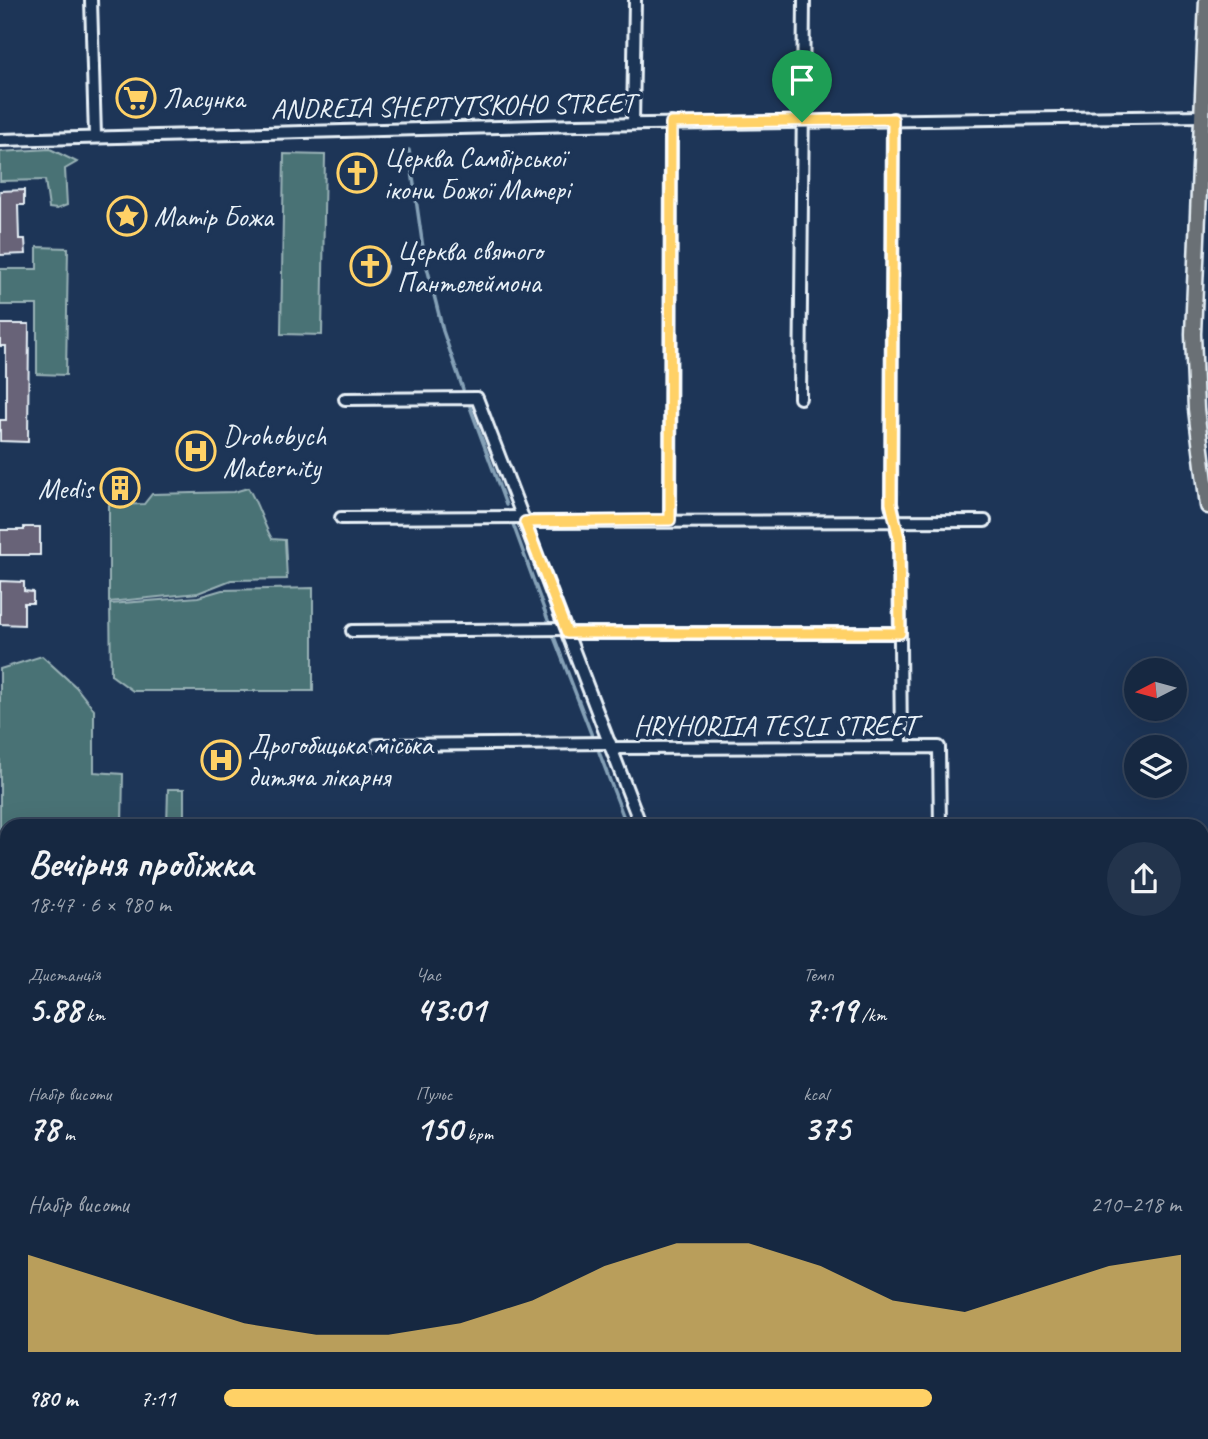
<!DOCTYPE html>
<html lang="uk">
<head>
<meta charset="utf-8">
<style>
  body { margin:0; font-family:Caveat,sans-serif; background:#23344c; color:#f1f3f6; height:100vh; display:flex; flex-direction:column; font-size:26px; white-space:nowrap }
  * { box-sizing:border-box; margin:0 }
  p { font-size:23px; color:#9ea6b1 }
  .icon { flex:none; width:38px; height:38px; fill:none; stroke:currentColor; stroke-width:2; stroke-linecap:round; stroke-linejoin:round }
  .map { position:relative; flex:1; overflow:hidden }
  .sheet { position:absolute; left:0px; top:819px; width:1209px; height:621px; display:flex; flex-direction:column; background:#162841; border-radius:21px 21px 0 0; box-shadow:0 7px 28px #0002,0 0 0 2px #35445a }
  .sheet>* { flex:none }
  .needle { width:46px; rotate:264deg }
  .fabs { position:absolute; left:1124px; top:658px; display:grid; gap:14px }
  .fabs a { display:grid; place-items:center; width:63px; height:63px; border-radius:50%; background:#162841; box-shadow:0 7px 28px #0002,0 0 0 2px #35445a; font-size:35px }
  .pin { position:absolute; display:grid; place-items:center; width:60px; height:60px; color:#fff; margin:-72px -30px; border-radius:50% 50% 50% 0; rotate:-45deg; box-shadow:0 0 7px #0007 }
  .pin .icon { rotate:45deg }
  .round { display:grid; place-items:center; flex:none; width:74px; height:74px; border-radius:37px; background:#23344c }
  .overview { display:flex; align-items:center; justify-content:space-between; height:119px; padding:0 28px }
  h1 { font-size:38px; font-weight:600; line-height:52px }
  .metrics { display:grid; grid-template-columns:repeat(3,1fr); gap:10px; height:119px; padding:7px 28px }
  .metrics div { display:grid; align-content:center }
  .metrics b { font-size:35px; font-weight:600 }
  .metrics small { font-size:19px; font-weight:400 }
  .metrics p { font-size:19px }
  .chart { height:196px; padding:14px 28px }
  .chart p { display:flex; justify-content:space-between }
  .chart svg { width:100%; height:126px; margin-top:7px; fill:#ffd166; opacity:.7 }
  ul { padding:0 28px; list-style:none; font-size:23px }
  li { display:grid; grid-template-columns:112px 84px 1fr; align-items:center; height:52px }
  li i { height:18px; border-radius:9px; background:#ffd166 }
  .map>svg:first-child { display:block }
  .green { fill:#4a7275; stroke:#99b2b6; stroke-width:2 }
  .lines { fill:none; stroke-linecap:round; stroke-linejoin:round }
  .stream { stroke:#85a1b7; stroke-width:3.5 }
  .building { fill:#686378; stroke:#e8f1f8; stroke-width:2 }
  .minor-casing { stroke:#e8f1f8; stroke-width:16 }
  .major-casing { stroke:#e8f1f8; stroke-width:19 }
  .minor { stroke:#1d3557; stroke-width:10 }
  .major { stroke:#6a7074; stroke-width:14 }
  .route-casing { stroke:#fff; stroke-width:14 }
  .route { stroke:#ffd166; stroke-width:9 }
  .labels { text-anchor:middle; stroke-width:7; stroke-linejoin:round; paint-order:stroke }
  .poi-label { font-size:28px; fill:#e8f1f8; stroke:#1d3557; text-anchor:start }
  .street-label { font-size:28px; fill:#e8f1f8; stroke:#1d3557 }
</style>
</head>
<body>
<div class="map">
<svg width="1208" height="1439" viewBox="0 0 1208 1439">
  <rect width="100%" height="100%" fill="#1d3557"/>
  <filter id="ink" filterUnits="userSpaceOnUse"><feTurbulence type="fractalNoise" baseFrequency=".0143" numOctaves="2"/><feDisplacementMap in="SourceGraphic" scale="14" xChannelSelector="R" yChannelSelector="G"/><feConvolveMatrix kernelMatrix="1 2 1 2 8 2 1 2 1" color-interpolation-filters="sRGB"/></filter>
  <g filter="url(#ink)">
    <g class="green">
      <path d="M50 149 77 162 65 169 67 205 57 209 49 208 45 180 0 181V152Z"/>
      <path d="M284 154 325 155 322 335 281 334Z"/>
      <path d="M37 247 68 248 66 375 37 374V305H0V269H37Z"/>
      <path d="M248 488C259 505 262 522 272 539L285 540 287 579 231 580 198 593 109 602V505L144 504 152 494 234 492Z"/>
      <path d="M313 588V691H133L111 675 110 604 198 597 222 590Z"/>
      <path d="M42 656 76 687 94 710V772L123 774 122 826H7V1088L0 1090V669Z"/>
      <path d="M168 789H184V826H167Z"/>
    </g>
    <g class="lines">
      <g class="stream">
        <path d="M409 150 424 255 443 331 463 389"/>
        <path d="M470 407 506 505"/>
        <path d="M513 524 549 623"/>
        <path d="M554 637 592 736"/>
        <path d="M599 752 627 826"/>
      </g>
    </g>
    <g class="building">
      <path d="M368 168V171H375V181H340L339 171Z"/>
      <path d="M24 190V205H18L19 239H25L26 254 0 255V191Z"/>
      <circle cx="370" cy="266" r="17"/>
      <path d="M0 324H29L28 442 0 441V420H6V346H0Z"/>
      <path d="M118 476H130L129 497 110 496V480Z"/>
      <path d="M24 527H40V555H0V530H24Z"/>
      <path d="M0 581 24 582V591L33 592V603H24V625L0 624Z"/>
    </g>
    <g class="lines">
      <g class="minor-casing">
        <g id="minor">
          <path d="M91 0 95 136"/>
          <path d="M893 119 891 504 899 538 901 746"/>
          <path d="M633 124 635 0"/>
          <path d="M0 140 578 125 1202 116"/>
          <path d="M800 398 804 0"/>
          <path d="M345 399 477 398 641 826"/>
          <path d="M341 518 523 517"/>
          <path d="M670 520 671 123"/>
          <path d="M525 522 985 521"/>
          <path d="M352 631 566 629"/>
          <path d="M567 633H900"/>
          <path d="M377 745 610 743"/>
          <path d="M611 748 939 747 940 826"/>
          <path d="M1202 977H1208"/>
          <path d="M1202 1097H1208"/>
          <path d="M1124 1433 1131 1439"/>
        </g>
      </g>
      <g class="major-casing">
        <g id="major">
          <path d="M1207 0 1193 334 1196 409 1208 506"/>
          <path d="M1202 1222 1208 1215"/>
          <path d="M1024 1439 1029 1433"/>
        </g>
      </g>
      <use href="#minor" class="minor"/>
      <use href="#major" class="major"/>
    </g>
  </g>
  <g class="lines" filter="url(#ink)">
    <g class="route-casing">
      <path id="route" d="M893 119 891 503 899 538 900 633H567L525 522 670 520 671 123Z"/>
    </g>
    <use href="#route" class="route"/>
  </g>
  <defs>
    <g id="supermarket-ring" transform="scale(2.0125)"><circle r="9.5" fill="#1d3557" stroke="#ffd166" stroke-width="1.5"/><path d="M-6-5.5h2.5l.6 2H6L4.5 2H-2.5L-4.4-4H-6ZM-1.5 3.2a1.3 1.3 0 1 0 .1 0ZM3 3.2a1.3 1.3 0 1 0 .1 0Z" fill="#ffd166"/></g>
    <g id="church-ring" transform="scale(2.0125)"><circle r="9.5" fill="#1d3557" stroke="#ffd166" stroke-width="1.5"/><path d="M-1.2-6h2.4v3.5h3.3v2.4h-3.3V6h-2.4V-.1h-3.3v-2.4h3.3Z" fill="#ffd166"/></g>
    <g id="sight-ring" transform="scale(2.0125)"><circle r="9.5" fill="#1d3557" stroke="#ffd166" stroke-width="1.5"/><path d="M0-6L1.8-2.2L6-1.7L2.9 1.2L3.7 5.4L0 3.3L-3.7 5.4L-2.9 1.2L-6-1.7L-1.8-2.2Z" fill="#ffd166"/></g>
    <g id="hospital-ring" transform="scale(2.0125)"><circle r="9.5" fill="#1d3557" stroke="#ffd166" stroke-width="1.5"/><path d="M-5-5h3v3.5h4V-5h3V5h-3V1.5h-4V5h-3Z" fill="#ffd166"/></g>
    <g id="building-ring" transform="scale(2.0125)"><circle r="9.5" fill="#1d3557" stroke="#ffd166" stroke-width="1.5"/><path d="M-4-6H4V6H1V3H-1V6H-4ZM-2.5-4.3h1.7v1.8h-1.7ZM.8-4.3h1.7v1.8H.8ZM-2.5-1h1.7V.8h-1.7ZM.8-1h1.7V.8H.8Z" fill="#ffd166"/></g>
  </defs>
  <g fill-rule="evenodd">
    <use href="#supermarket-ring" x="136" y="98"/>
    <use href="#church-ring" x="357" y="173"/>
    <use href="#sight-ring" x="127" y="216"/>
    <use href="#church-ring" x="370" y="266"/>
    <use href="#hospital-ring" x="196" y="451"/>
    <use href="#building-ring" x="120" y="488"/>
    <use href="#hospital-ring" x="221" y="760"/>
  </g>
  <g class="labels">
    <g class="poi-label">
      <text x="163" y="108">Ласунка</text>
      <text x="384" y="167">Церква Самбірської<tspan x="384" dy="32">ікони Божої Матері</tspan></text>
      <text x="154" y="226">Матір Божа</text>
      <text x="397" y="260">Церква святого<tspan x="397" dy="32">Пантелеймона</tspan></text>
      <text x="223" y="445">Drohobych<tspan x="223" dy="32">Maternity</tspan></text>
      <text x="93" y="498" text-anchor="end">Medis</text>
      <text x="248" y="754">Дрогобицька міська<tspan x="248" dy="32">дитяча лікарня</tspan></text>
    </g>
    <g class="street-label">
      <text transform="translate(453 105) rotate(-1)" y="10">ANDREIA SHEPTYTSKOHO STREET</text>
      <text x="775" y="735">HRYHORIIA TESLI STREET</text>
    </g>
  </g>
</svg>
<div class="fabs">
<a><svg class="needle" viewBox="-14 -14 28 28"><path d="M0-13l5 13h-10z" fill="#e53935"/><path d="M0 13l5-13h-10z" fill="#9ea6b1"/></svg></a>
<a><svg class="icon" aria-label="layers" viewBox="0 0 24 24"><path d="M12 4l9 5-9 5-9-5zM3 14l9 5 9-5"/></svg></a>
</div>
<div class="pin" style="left:802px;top:122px;background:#1e9e55"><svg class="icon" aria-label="arrive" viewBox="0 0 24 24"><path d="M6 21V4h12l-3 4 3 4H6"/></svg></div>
<section class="sheet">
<div class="overview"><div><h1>Вечірня пробіжка</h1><p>18:47 · 6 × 980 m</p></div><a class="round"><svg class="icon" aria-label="share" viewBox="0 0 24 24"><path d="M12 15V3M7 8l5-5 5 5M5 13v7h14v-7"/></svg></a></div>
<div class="metrics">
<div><p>Дистанція</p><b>5.88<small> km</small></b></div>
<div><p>Час</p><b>43:01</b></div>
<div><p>Темп</p><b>7:19<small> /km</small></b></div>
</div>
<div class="metrics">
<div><p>Набір висоти</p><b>78<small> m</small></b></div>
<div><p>Пульс</p><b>150<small> bpm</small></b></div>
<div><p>kcal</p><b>375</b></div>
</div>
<div class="chart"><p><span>Набір висоти</span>210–218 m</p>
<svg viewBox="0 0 160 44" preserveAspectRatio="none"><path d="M0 44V10L10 18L20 26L30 34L40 38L50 38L60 34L70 26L80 14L90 6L100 6L110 14L120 26L130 30L140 22L150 14L160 10V44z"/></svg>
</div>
<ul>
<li><b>980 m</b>7:11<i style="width:74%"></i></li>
</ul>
</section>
</div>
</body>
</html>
